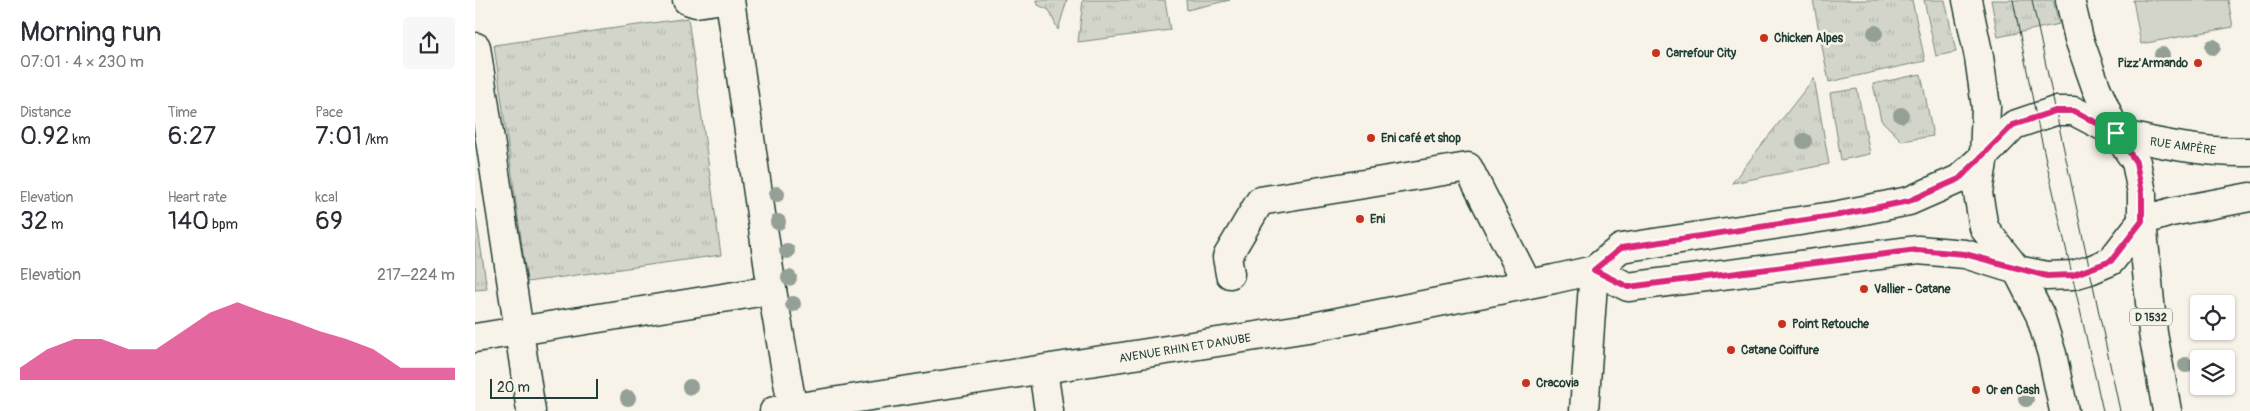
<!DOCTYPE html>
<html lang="en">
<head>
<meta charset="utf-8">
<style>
  body { margin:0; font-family:Pangolin,sans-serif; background:#f7f7f7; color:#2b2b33; height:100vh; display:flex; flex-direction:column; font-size:19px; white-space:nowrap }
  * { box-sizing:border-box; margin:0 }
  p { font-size:16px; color:#7c7c81 }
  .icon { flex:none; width:28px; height:28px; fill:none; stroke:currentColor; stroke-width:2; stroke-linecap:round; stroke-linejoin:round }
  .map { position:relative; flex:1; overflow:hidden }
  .drawer { display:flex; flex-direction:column; background:#fff; width:475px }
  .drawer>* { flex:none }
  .buttons { position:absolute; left:1715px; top:295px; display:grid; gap:10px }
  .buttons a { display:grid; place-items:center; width:45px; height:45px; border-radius:5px; background:#fff; box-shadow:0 1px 4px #0004; font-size:25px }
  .scale { position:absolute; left:15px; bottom:12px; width:108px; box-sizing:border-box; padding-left:5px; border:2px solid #1f3d34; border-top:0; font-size:14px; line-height:18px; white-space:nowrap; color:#1f3d34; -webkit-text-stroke:4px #f7f3e8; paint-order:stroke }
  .pin { position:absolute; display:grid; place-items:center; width:42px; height:42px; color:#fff; margin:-21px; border-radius:10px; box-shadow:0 2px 8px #0006 }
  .round { display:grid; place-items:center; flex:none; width:52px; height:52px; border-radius:5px; background:#f7f7f7 }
  .summary { display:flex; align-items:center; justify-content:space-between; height:85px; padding:0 20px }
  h1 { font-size:28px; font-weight:600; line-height:38px }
  .stats { display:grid; grid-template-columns:repeat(3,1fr); gap:8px; height:85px; padding:5px 20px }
  .stats div { display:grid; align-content:center }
  .stats b { font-size:25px; font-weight:600 }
  .stats small { font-size:14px; font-weight:400 }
  .stats p { font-size:14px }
  .chart { height:140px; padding:10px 20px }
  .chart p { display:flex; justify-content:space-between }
  .chart svg { width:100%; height:90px; margin-top:5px; fill:#db2777; opacity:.7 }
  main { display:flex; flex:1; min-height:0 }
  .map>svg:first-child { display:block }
  .grass { fill:url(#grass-tufts); stroke:#79897f }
  .garden { fill:#d3d5ca; stroke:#79897f }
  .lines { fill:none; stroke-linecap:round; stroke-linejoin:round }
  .minor-casing { stroke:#1f3d34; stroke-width:31 }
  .major-casing { stroke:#1f3d34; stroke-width:31 }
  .minor { stroke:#f7f3e8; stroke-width:28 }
  .major { stroke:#f7f3e8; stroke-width:28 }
  .tram { stroke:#1f3d34; stroke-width:1 }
  .tree { fill:#949f96 }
  .route-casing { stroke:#fff; stroke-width:10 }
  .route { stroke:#db2777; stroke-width:6 }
  .poi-dot { fill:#c8321e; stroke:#f7f3e8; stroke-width:2 }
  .labels { text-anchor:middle; stroke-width:5; stroke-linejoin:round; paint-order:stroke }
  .shield { fill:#f7f3e8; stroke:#60746a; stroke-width:1 }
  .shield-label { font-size:11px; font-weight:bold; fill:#1f3d34 }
  .poi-label { font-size:12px; font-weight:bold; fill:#1f3d34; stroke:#f7f3e8; text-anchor:start }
  .street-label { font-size:12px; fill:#1f3d34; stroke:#f7f3e8 }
</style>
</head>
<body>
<main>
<section class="drawer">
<div class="summary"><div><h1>Morning run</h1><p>07:01 · 4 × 230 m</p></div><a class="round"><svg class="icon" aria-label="share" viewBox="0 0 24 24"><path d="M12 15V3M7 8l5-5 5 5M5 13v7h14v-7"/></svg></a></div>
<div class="stats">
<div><p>Distance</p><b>0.92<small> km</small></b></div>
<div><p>Time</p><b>6:27</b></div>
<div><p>Pace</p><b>7:01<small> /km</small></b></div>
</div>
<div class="stats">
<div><p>Elevation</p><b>32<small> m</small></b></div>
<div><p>Heart rate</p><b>140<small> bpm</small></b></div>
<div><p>kcal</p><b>69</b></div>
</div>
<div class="chart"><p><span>Elevation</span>217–224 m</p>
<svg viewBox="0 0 160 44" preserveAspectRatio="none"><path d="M0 44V38L10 29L20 24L30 24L40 29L50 29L60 20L70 11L80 6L90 11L100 15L110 20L120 24L130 29L140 38L150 38L160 38V44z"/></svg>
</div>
</section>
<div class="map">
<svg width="1775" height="411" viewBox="0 0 1775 411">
  <defs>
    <pattern id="grass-tufts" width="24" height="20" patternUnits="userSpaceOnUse" patternTransform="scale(1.25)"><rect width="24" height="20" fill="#d3d5ca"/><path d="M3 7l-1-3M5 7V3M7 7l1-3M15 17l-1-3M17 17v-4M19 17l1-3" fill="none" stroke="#b5b8ae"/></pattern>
  </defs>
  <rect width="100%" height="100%" fill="#f7f3e8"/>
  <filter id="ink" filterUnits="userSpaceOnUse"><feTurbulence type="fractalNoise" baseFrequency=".02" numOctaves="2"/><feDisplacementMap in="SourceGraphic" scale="10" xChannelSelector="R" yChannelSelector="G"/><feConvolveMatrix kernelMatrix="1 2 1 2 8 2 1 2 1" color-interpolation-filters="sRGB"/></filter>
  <g filter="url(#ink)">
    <g class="grass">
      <path d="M562 0H592L583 30 574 10 563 5Z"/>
      <path d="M608 0H690L695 30 603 42Z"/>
      <path d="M711 0H755L712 10Z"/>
      <path d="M1338 0H1437L1450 61 1354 82Z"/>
      <path d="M1449 0H1470L1481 52 1461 56Z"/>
      <path d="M1516 0H1578L1584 24 1523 37Z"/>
      <path d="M213 18 246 255 52 282 19 45Z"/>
      <path d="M1446 74 1458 136 1427 141 1406 120 1398 84Z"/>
      <path d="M1339 78 1354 164 1257 183Z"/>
      <path d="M1382 89 1395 154 1366 160 1355 93Z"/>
      <path d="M0 209 12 289 0 290Z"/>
    </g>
    <path class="garden" d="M1658 0H1753L1758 27 1666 44Z"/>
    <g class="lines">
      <g class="minor-casing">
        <g id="minor">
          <path d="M212 0 221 3 242 0"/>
          <path d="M255 0 297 290 318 411"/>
          <path d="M1 47 56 411"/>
          <path d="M1641 133C1685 144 1730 153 1775 152"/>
          <path d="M1667 221 1696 212 1775 197"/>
          <path d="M1119 270 1153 287 1443 250 1490 254 1542 270"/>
          <path d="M755 274 752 257 785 201 993 167 1052 283"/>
          <path d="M0 338 297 290"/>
          <path d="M568 370 574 411"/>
          <path d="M299 411 833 328 1079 279 1119 270 1146 248 1364 215 1434 201 1484 179 1509 156"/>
          <path d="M1109 411 1119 270"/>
        </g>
      </g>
      <g class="major-casing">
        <g id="major">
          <path d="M1492 0 1504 57 1511 107 1509 156 1503 193 1509 228 1542 270 1565 315 1577 354 1589 411"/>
          <path d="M1595 0 1604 39 1621 87 1641 133 1661 162 1667 193V221L1678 333 1692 411"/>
          <path d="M1509 156 1539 125 1580 111H1599L1641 133"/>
          <path d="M1542 270 1572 276 1598 275 1615 270 1636 261 1667 221"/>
        </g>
      </g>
      <use href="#minor" class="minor"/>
      <use href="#major" class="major"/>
      <g class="tram">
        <path d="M1538 0 1561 116 1628 411"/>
        <path d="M1557 0 1645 411"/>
      </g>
    </g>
    <g class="tree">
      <circle cx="1400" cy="33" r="8"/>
      <circle cx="1738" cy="47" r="8"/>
      <circle cx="1687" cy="55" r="8"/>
      <circle cx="1426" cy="115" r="8"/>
      <circle cx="1329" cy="141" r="8"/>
      <circle cx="302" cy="194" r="8"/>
      <circle cx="303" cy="222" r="8"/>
      <circle cx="312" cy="251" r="8"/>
      <circle cx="314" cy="278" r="8"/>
      <circle cx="318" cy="304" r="8"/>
      <circle cx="1711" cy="365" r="8"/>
      <circle cx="215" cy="387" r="8"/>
      <circle cx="153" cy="398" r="8"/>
      <circle cx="1551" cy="399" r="8"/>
    </g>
  </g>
  <g class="lines" filter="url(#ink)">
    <g class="route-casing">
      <path id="route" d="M1580 111H1599L1641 133 1661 162 1667 193V221L1636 261 1598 275 1572 276 1490 254 1442 250 1153 287 1119 270 1146 248 1364 215 1434 201 1484 179 1538 125Z"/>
    </g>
    <use href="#route" class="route"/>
  </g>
  <g class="poi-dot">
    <circle cx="1289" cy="38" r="5"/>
    <circle cx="1181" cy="53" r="5"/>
    <circle cx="1723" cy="63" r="5"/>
    <circle cx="896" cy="138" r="5"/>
    <circle cx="885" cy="219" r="5"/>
    <circle cx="1389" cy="289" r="5"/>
    <circle cx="1307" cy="324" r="5"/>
    <circle cx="1256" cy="350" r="5"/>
    <circle cx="1051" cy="383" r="5"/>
    <circle cx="1501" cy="390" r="5"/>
  </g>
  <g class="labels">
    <rect class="shield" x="1655" y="308.5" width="42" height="17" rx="4"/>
    <g class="shield-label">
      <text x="1676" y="321">D 1532</text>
    </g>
    <g class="poi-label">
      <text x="1299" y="42">Chicken Alpes</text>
      <text x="1191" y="57">Carrefour City</text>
      <text x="1713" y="67" text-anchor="end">Pizz'Armando</text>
      <text x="906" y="142">Eni café et shop</text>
      <text x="895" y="223">Eni</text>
      <text x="1399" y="293">Vallier - Catane</text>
      <text x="1317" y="328">Point Retouche</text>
      <text x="1266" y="354">Catane Coiffure</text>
      <text x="1061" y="387">Cracovia</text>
      <text x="1511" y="394">Or en Cash</text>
    </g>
    <g class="street-label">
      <text transform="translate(1708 146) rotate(8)" y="4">RUE AMPÈRE</text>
      <text transform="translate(710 348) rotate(-9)" y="4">AVENUE RHIN ET DANUBE</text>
    </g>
  </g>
</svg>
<div class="buttons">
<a><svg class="icon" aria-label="locate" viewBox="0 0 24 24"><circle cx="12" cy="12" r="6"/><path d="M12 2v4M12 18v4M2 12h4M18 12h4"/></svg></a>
<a><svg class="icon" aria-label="layers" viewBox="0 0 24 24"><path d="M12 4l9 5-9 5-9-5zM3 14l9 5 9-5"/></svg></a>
</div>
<div class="scale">20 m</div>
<div class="pin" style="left:1641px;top:133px;background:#1e9e55"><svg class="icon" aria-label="arrive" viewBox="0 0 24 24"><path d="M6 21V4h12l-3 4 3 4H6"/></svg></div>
</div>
</main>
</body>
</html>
